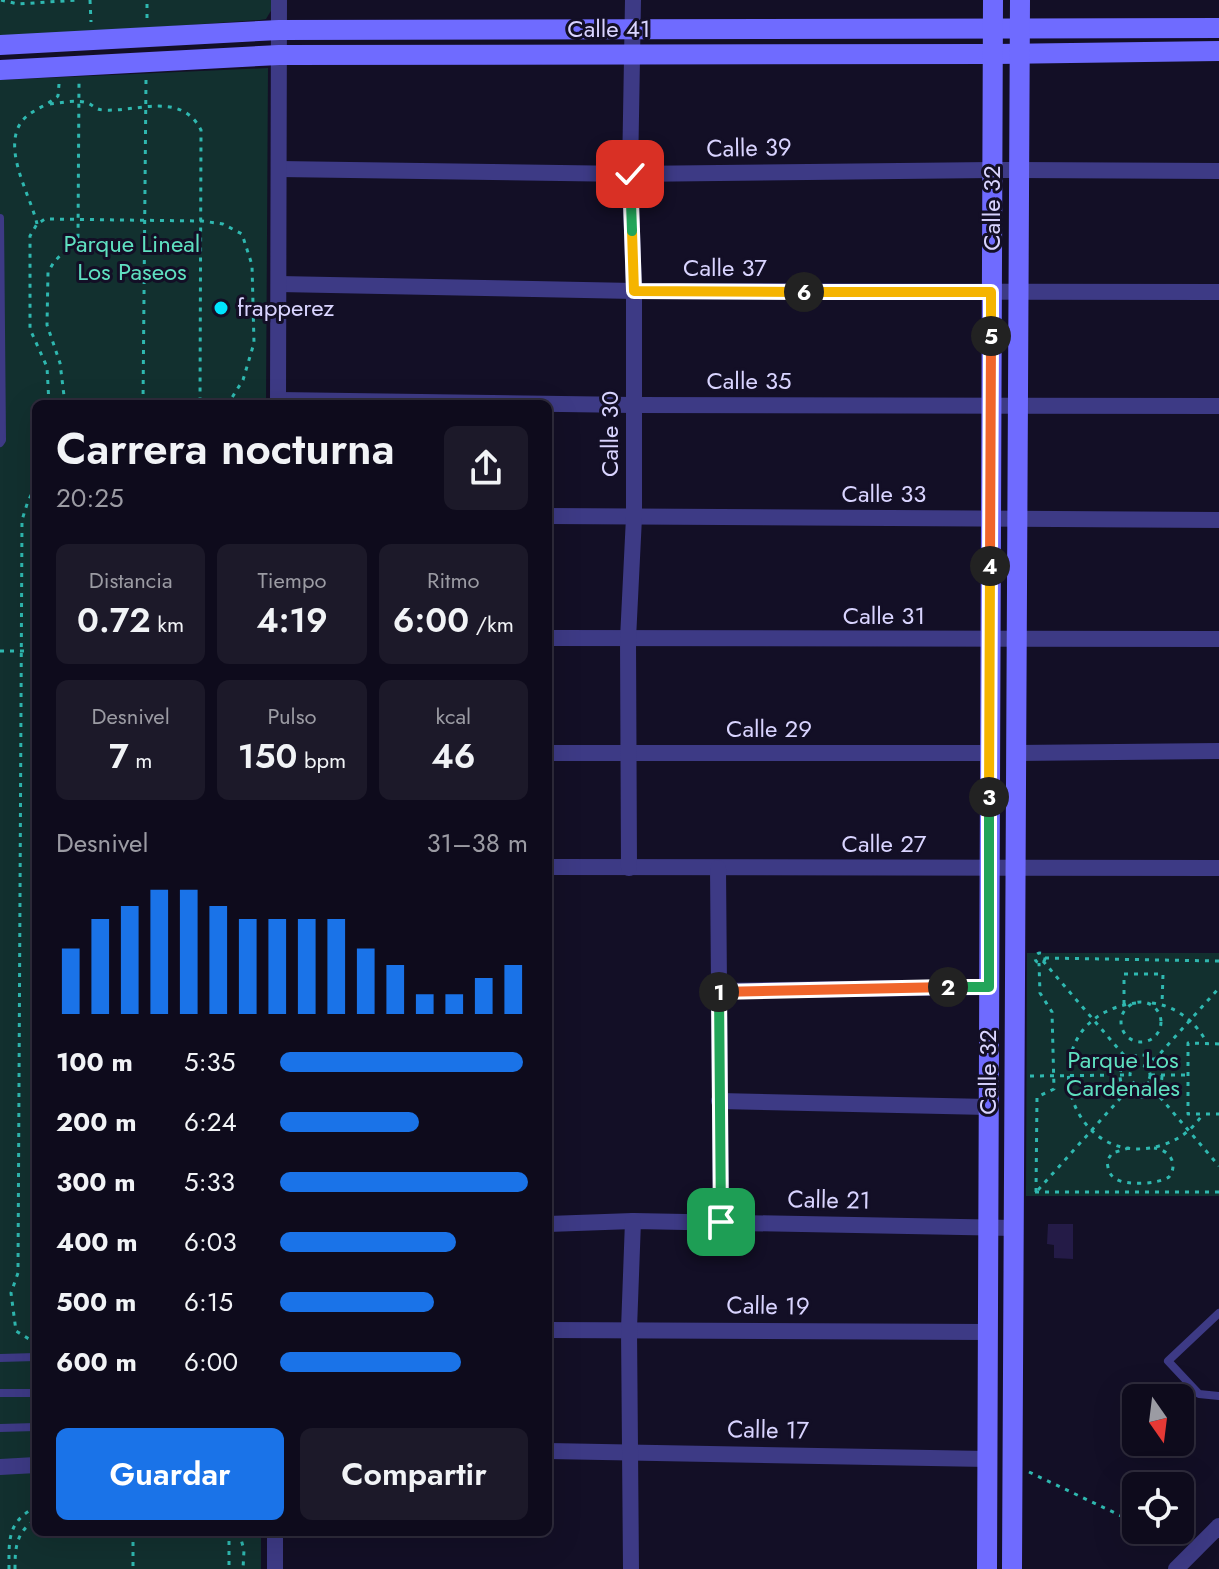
<!DOCTYPE html>
<html lang="es">
<head>
<meta charset="utf-8">
<style>
  body { margin:0; font-family:Jost,sans-serif; background:#1c1929; color:#f1f3f6; height:100vh; display:flex; flex-direction:column; font-size:30px; white-space:nowrap }
  * { box-sizing:border-box; margin:0 }
  p { font-size:26px; color:#9b9ba3 }
  .icon { flex:none; width:44px; height:44px; fill:none; stroke:currentColor; stroke-width:2; stroke-linecap:round; stroke-linejoin:round }
  .map { position:relative; flex:1; overflow:hidden }
  .sheet { position:absolute; left:32px; top:400px; width:520px; height:1136px; display:flex; flex-direction:column; background:#0e0b1c; border-radius:12px; box-shadow:0 8px 32px #0002,0 0 0 2px #2e2b3b }
  .sheet>* { flex:none }
  .needle { width:52px; rotate:166deg }
  .controls { position:absolute; left:1122px; top:1384px; display:grid; gap:16px }
  .controls a { display:grid; place-items:center; width:72px; height:72px; border-radius:12px; background:#0e0b1c; box-shadow:0 8px 32px #0002,0 0 0 2px #2e2b3b; font-size:40px }
  .pin { position:absolute; display:grid; place-items:center; width:68px; height:68px; color:#fff; margin:-34px; border-radius:16px; box-shadow:0 4px 12px #0006 }
  .km { position:absolute; width:40px; height:40px; margin:-20px; border-radius:50%; background:#222; color:#fff; font-size:22px; line-height:40px; text-align:center }
  .round { display:grid; place-items:center; flex:none; width:84px; height:84px; border-radius:12px; background:#1c1929 }
  .headline { display:flex; align-items:center; justify-content:space-between; height:136px; padding:0 24px }
  h1 { font-size:44px; font-weight:600; line-height:60px }
  .figures { display:grid; grid-template-columns:repeat(3,1fr); gap:12px; height:136px; padding:8px 24px }
  .figures div { display:grid; align-content:center; border-radius:12px; background:#1c1929; text-align:center }
  .figures b { font-size:34px; font-weight:600 }
  .figures small { font-size:22px; font-weight:400 }
  .figures p { font-size:22px }
  .chart { height:224px; padding:16px 24px }
  .chart p { display:flex; justify-content:space-between }
  .chart svg { width:100%; height:144px; margin-top:8px; stroke:#1a73e8; stroke-width:6 }
  .primary-button { display:flex; gap:16px; margin-top:auto; padding:16px 24px }
  .primary-button a { flex:1; height:92px; border-radius:12px; background:#1a73e8; color:#fff; font-size:32px; font-weight:600; line-height:92px; text-align:center }
  .primary-button a+a { background:#1c1929; color:#f1f3f6 }
  ul { padding:0 24px; list-style:none; font-size:26px }
  li { display:grid; grid-template-columns:128px 96px 1fr; align-items:center; height:60px }
  li i { height:20px; border-radius:10px; background:#1a73e8 }
  .map>svg:first-child { display:block }
  .green { fill:#12302f }
  .building { fill:#241b47 }
  .lines { fill:none; stroke-linecap:round; stroke-linejoin:round }
  .path { stroke:#2fb8b0; stroke-width:3; stroke-dasharray:4 6; stroke-linecap:butt }
  .lane { stroke:#3d3a85; stroke-width:8 }
  .street { stroke:#3d3a85; stroke-width:16 }
  .secondary { stroke:#6f6bff; stroke-width:20 }
  .split-1-casing { stroke:#fff; stroke-width:16 }
  .split-2-casing { stroke:#fff; stroke-width:16 }
  .split-3-casing { stroke:#fff; stroke-width:16 }
  .split-4-casing { stroke:#fff; stroke-width:16 }
  .split-5-casing { stroke:#fff; stroke-width:16 }
  .split-6-casing { stroke:#fff; stroke-width:16 }
  .split-7-casing { stroke:#fff; stroke-width:16 }
  .split-8-casing { stroke:#fff; stroke-width:16 }
  .split-1 { stroke:#22a559; stroke-width:10 }
  .split-2 { stroke:#f0652b; stroke-width:10 }
  .split-3 { stroke:#22a559; stroke-width:10 }
  .split-4 { stroke:#f5b400; stroke-width:10 }
  .split-5 { stroke:#f0652b; stroke-width:10 }
  .split-6 { stroke:#f5b400; stroke-width:10 }
  .split-7 { stroke:#f5b400; stroke-width:10 }
  .split-8 { stroke:#22a559; stroke-width:10 }
  .poi-dot { fill:#00e5ff; stroke:#130f26; stroke-width:3 }
  .labels { text-anchor:middle; stroke-width:6; stroke-linejoin:round; paint-order:stroke }
  .street-label { font-size:24px; fill:#d9d4ff; stroke:#130f26 }
  .park-label { font-size:24px; fill:#5fe0c0; stroke:#130f26 }
  .poi-label { font-size:24px; fill:#d9d4ff; stroke:#130f26; text-anchor:start }
</style>
</head>
<body>
<div class="map">
<svg width="1219" height="1569" viewBox="0 0 1219 1569">
  <rect width="100%" height="100%" fill="#130f26"/>
  <g class="green">
    <path d="M0 0H272V9L266 19 260 20 0 38Z"/>
    <path d="M268 68 266 404H36V1532H261V1569H0V80Z"/>
    <path d="M1027 953H1219V1196H1026Z"/>
  </g>
  <path class="building" d="M1048 1224H1073V1259L1054 1258V1245L1047 1244Z"/>
  <g class="lines">
    <g class="path">
      <path d="M1 0 18 4 79 0"/>
      <path d="M90 0 91 22"/>
      <path d="M147 18V0"/>
      <path d="M50 104C61 103 77 99 88 103 94 106 96 110 104 110 138 112 181 91 201 130L200 404"/>
      <path d="M37 224C31 196 1 149 22 121 31 110 47 106 58 96L59 84"/>
      <path d="M49 404 47 367 30 329V236L37 224 45 219 202 221 223 224 242 234 252 265 254 343 243 380 228 404"/>
      <path d="M65 404 60 363 47 325 48 272 54 262 78 237 79 82"/>
      <path d="M143 404 146 80"/>
      <path d="M36 486 28 501 22 520 18 1273 11 1293 16 1331 29 1339 36 1340"/>
      <path d="M0 651H36"/>
      <circle cx="1040" cy="958" r="5"/>
      <path d="M1045 958 1219 961"/>
      <path d="M1043 961 1134 1067"/>
      <circle cx="1141" cy="1022" r="20"/>
      <path d="M1136 1003C1027 1016 1061 1172 1159 1146 1178 1141 1192 1130 1203 1114"/>
      <path d="M1152 1003C1176 1006 1196 1022 1207 1043"/>
      <path d="M1124 1004V974H1163L1162 1005"/>
      <path d="M1219 1044 1188 1043V1114H1219"/>
      <circle cx="1141" cy="1076" r="21"/>
      <circle cx="1140" cy="1075" r="10"/>
      <path d="M1147 1068 1219 988"/>
      <path d="M1151 1075H1191"/>
      <path d="M1030 1076 1130 1075"/>
      <path d="M1147 1082 1219 1166"/>
      <path d="M1129 1148 1112 1153 1107 1161C1108 1169 1109 1175 1116 1179 1127 1186 1158 1184 1169 1177 1179 1163 1169 1150 1154 1148"/>
      <path d="M1038 1190 1134 1083"/>
      <path d="M1035 1192H1219"/>
      <path d="M1036 1192 1037 1097 1054 1089 1052 1012 1040 993 1039 963"/>
      <path d="M1029 1472 1136 1523"/>
      <path d="M1181 1504V1541"/>
      <path d="M1149 1530 1178 1544"/>
      <path d="M133 1532V1569"/>
      <path d="M225 1532 229 1540V1569"/>
      <path d="M239 1532 244 1550 243 1569"/>
      <path d="M9 1569C9 1540 7 1522 36 1507"/>
      <path d="M15 1569C15 1548 16 1531 36 1520"/>
    </g>
    <g class="lane">
      <path d="M0 218 2 440 0 443"/>
      <path d="M1219 1313 1168 1361 1199 1394 1219 1396"/>
      <path d="M0 1358 36 1357"/>
      <path d="M0 1393H36"/>
      <path d="M0 1428 36 1427"/>
    </g>
    <g class="street">
      <path d="M279 169 630 174 991 170 1219 171"/>
      <path d="M279 284 634 291 1219 292"/>
      <path d="M278 400 633 405 1219 406"/>
      <path d="M278 404 279 0"/>
      <path d="M548 516 1219 520"/>
      <path d="M548 638 1219 639"/>
      <path d="M548 753H989"/>
      <path d="M1016 753 1219 751"/>
      <path d="M548 867 1219 868"/>
      <path d="M629 868 628 639 634 517V291L630 174 633 0"/>
      <path d="M718 868 721 1222"/>
      <path d="M719 991 989 987"/>
      <path d="M719 1101 988 1107"/>
      <path d="M548 1224 633 1221 1014 1228"/>
      <path d="M548 1330 987 1332"/>
      <path d="M548 1451 987 1459"/>
      <path d="M0 1467 36 1465"/>
      <path d="M275 1569V1532"/>
      <path d="M631 1569 629 1329 633 1221"/>
      <path d="M1176 1569 1219 1526"/>
    </g>
    <g class="secondary">
      <path d="M0 45 279 30 1219 28"/>
      <path d="M0 70 279 55 992 54 1219 51"/>
      <path d="M987 1569 993 0"/>
      <path d="M1012 1569 1020 0"/>
    </g>
  </g>
  <g class="lines">
    <g class="split-1-casing">
      <path id="split-1" d="M719 992 721 1222"/>
    </g>
    <g class="split-2-casing">
      <path id="split-2" d="M719 992 948 987"/>
    </g>
    <g class="split-3-casing">
      <path id="split-3" d="M948 987H989V797"/>
    </g>
    <g class="split-4-casing">
      <path id="split-4" d="M989 797 990 566"/>
    </g>
    <g class="split-5-casing">
      <path id="split-5" d="M990 566 991 336"/>
    </g>
    <g class="split-6-casing">
      <path id="split-6" d="M804 292H991V336"/>
    </g>
    <g class="split-7-casing">
      <path id="split-7" d="M632 231 634 291 804 292"/>
    </g>
    <g class="split-8-casing">
      <path id="split-8" d="M630 174 632 231"/>
    </g>
    <use href="#split-1" class="split-1"/>
    <use href="#split-2" class="split-2"/>
    <use href="#split-3" class="split-3"/>
    <use href="#split-4" class="split-4"/>
    <use href="#split-5" class="split-5"/>
    <use href="#split-6" class="split-6"/>
    <use href="#split-7" class="split-7"/>
    <use href="#split-8" class="split-8"/>
  </g>
  <circle class="poi-dot" cx="221" cy="308" r="8"/>
  <g class="labels">
    <g class="street-label">
      <text x="609" y="37">Calle 41</text>
      <text transform="translate(749 148) rotate(-1)" y="8">Calle 39</text>
      <text transform="translate(992 208) rotate(-90)" y="8">Calle 32</text>
      <text x="725" y="276">Calle 37</text>
      <text x="749" y="389">Calle 35</text>
      <text transform="translate(610 434) rotate(-90)" y="8">Calle 30</text>
      <text x="884" y="502">Calle 33</text>
      <text x="884" y="624">Calle 31</text>
      <text x="769" y="737">Calle 29</text>
      <text x="884" y="852">Calle 27</text>
      <text transform="translate(988 1072) rotate(-90)" y="8">Calle 32</text>
      <text transform="translate(829 1200) rotate(1)" y="8">Calle 21</text>
      <text transform="translate(768 1306) rotate(1)" y="8">Calle 19</text>
      <text transform="translate(768 1430) rotate(1)" y="8">Calle 17</text>
    </g>
    <g class="park-label">
      <text x="132" y="252">Parque Lineal<tspan x="132" dy="28">Los Paseos</tspan></text>
      <text x="1123" y="1068">Parque Los<tspan x="1123" dy="28">Cardenales</tspan></text>
    </g>
    <g class="poi-label">
      <text x="237" y="316">frapperez</text>
    </g>
  </g>
</svg>
<div class="controls">
<a><svg class="needle" viewBox="-14 -14 28 28"><path d="M0-13l5 13h-10z" fill="#e53935"/><path d="M0 13l5-13h-10z" fill="#9b9ba3"/></svg></a>
<a><svg class="icon" aria-label="locate" viewBox="0 0 24 24"><circle cx="12" cy="12" r="6"/><path d="M12 2v4M12 18v4M2 12h4M18 12h4"/></svg></a>
</div>
<div class="pin" style="left:721px;top:1222px;background:#1e9e55"><svg class="icon" aria-label="arrive" viewBox="0 0 24 24"><path d="M6 21V4h12l-3 4 3 4H6"/></svg></div>
<div class="pin" style="left:630px;top:174px;background:#d93025"><svg class="icon" aria-label="check" viewBox="0 0 24 24"><path d="M5 12l5 5 9-10"/></svg></div>
<b class="km" style="left:719px;top:992px">1</b>
<b class="km" style="left:948px;top:987px">2</b>
<b class="km" style="left:989px;top:797px">3</b>
<b class="km" style="left:990px;top:566px">4</b>
<b class="km" style="left:991px;top:336px">5</b>
<b class="km" style="left:804px;top:292px">6</b>
<section class="sheet">
<div class="headline"><div><h1>Carrera nocturna</h1><p>20:25</p></div><a class="round"><svg class="icon" aria-label="share" viewBox="0 0 24 24"><path d="M12 15V3M7 8l5-5 5 5M5 13v7h14v-7"/></svg></a></div>
<div class="figures">
<div><p>Distancia</p><b>0.72<small> km</small></b></div>
<div><p>Tiempo</p><b>4:19</b></div>
<div><p>Ritmo</p><b>6:00<small> /km</small></b></div>
</div>
<div class="figures">
<div><p>Desnivel</p><b>7<small> m</small></b></div>
<div><p>Pulso</p><b>150<small> bpm</small></b></div>
<div><p>kcal</p><b>46</b></div>
</div>
<div class="chart"><p><span>Desnivel</span>31–38 m</p>
<svg viewBox="0 0 160 44" preserveAspectRatio="none"><path d="M5 44V24M15 44V15M25 44V11M35 44V6M45 44V6M55 44V11M65 44V15M75 44V15M85 44V15M95 44V15M105 44V24M115 44V29M125 44V38M135 44V38M145 44V33M155 44V29"/></svg>
</div>
<ul>
<li><b>100 m</b>5:35<i style="width:98%"></i></li>
<li><b>200 m</b>6:24<i style="width:56%"></i></li>
<li><b>300 m</b>5:33<i style="width:100%"></i></li>
<li><b>400 m</b>6:03<i style="width:71%"></i></li>
<li><b>500 m</b>6:15<i style="width:62%"></i></li>
<li><b>600 m</b>6:00<i style="width:73%"></i></li>
</ul>
<div class="primary-button"><a>Guardar</a><a>Compartir</a></div>
</section>
</div>
</body>
</html>
